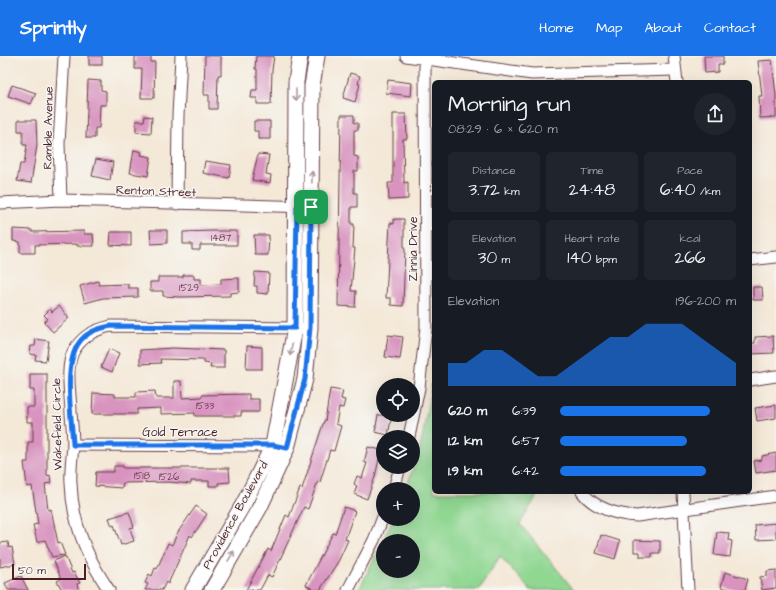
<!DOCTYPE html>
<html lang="en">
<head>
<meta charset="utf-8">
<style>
  body { margin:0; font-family:"Architects Daughter",sans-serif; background:#20242c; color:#f1f3f6; height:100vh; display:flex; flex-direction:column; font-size:15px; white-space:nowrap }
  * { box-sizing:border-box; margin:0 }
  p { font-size:13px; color:#9ea1a6 }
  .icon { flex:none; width:22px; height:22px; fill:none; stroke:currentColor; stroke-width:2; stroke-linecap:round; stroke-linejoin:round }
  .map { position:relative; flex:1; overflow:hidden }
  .details { position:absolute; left:432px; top:24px; width:320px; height:414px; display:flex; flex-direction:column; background:#171b24; border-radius:6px; box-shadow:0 4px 16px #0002 }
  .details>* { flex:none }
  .fabs { position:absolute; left:376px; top:322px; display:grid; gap:8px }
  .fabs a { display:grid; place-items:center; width:44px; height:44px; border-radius:50%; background:#171b24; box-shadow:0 4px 16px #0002; font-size:20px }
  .scale { position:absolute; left:12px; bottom:10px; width:74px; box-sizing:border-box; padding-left:4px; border:2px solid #4a1f2b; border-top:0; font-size:11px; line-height:14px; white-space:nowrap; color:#4a1f2b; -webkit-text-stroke:3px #f6f6f2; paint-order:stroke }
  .pin { position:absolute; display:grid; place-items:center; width:34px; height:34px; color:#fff; margin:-17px; border-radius:8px; box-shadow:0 2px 6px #0006 }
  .round { display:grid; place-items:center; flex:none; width:42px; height:42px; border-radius:21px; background:#20242c }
  .overview { display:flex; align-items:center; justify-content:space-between; height:68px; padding:0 16px }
  h1 { font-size:22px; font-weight:600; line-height:30px }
  .figures { display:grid; grid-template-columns:repeat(3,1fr); gap:6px; height:68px; padding:4px 16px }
  .figures div { display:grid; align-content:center; border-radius:6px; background:#20242c; text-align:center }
  .figures b { font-size:17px; font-weight:600 }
  .figures small { font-size:11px; font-weight:400 }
  .figures p { font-size:11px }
  .chart { height:112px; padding:8px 16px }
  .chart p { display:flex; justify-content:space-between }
  .chart svg { width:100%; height:72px; margin-top:4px; fill:#1a73e8; opacity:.7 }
  ul { padding:0 16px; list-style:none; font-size:13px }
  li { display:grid; grid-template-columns:64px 48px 1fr; align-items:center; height:30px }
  li i { height:10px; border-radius:5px; background:#1a73e8 }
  header { display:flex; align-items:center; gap:24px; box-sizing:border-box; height:56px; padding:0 20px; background:#1a73e8; color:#fff }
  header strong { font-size:19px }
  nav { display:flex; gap:22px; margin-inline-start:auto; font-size:14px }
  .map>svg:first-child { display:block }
  .green { fill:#90d792; stroke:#6d7b5e; fill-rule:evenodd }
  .building { fill:#d893bf }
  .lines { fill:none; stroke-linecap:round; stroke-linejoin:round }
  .minor-casing { stroke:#643d45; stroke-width:13 }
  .secondary-casing { stroke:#643d45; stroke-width:17 }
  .minor { stroke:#fff; stroke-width:11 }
  .secondary { stroke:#fff; stroke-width:15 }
  .oneway { stroke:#ae9aa0 }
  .route-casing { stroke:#fff; stroke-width:8 }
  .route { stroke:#1a73e8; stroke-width:5 }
  .labels { text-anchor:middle; stroke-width:3; stroke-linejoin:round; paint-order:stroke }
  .number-label { font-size:10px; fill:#6e3c50 }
  .street-label { font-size:12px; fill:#4a1f2b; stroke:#f6f6f2 }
</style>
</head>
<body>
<header>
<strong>Sprintly</strong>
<nav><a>Home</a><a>Map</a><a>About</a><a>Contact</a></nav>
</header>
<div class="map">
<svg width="776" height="534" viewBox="0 0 776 534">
  <rect width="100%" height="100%" fill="#f6f6f2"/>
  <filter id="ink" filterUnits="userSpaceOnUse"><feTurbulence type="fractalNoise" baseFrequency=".025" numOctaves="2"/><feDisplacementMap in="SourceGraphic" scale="8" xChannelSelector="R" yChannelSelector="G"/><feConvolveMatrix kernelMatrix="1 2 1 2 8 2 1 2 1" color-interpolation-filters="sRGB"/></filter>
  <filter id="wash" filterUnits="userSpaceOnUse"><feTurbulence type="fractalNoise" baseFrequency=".012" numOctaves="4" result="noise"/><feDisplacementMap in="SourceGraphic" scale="16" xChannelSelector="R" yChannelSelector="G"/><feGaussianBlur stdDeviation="0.9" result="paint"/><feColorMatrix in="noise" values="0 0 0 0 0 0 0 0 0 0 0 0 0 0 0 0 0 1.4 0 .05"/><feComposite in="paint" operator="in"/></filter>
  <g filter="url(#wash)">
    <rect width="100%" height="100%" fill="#f4e8d7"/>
    <path class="green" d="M434 282V436H539L520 468 574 534H530L500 500 479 534H359L393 463H413V433H406L421 389 433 320ZM383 485H413V515H383Z"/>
    <g id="blocks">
      <g class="building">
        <rect x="89" y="0" width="13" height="9"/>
        <path d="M135 0H151V6H155L154 42H141L142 13H135Z"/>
        <path d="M205 0H221V19H218L217 53H209V39H204Z"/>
        <path d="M256 0H274L272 14 271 48H257V42H251L252 34H257V13H255Z"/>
        <path d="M704 0H723V8H718V16L705 17Z"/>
        <path d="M772 4 776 39V61L760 62 759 40H762L758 5Z"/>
        <path d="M350 17 360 20 358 28H360L355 46 343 42Z"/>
        <path d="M88 24 101 25V34L106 35V49H100L99 72H95V82H86Z"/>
        <path d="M388 24 412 27 411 40 386 37Z"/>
        <path d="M12 29 36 37 31 48 8 40Z"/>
        <path d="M393 58H406L407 83H403L404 127 408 126V143L389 144 388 127H393Z"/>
        <path d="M341 59H354V67H358V74H354V100L358 101V115H354V137H357V151H351V168H354L353 192H355L351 235H356L355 251 338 250Z"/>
        <path d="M145 60 152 61 151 77 136 76V65H144Z"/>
        <path d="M18 64H36L37 89 31 127 17 125 20 108H24L27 89H23V75H18Z"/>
        <path d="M254 65H270V83H258V75H254Z"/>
        <path d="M134 94 142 96 141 99 151 101 148 120 130 117Z"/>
        <path d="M258 98 269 99 266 118 271 119 270 127 252 124Z"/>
        <path d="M96 103 113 106 110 124 92 120Z"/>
        <path d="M205 105 231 109 229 122 203 117Z"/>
        <path d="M394 163H404V193H405L403 250 391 249V242H386L390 167 394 168Z"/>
        <path d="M13 173 32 174V176L84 175V178H93L94 190H77V188L35 189V197H20V186L13 185Z"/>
        <path d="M150 174H167V187L151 188Z"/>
        <path d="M212 175H237V189H200V194H192V188H183V176Z"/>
        <path d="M111 176H131V190L110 189Z"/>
        <path d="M254 179H269L268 199H255Z"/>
        <path d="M255 216 269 217 268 238 257 237V230H254Z"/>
        <path d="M183 219H194V223H201V229L221 228V223L239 222V236L230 237V240L179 241 163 240V235H150V226H158V221H183Z"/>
        <path d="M98 225 99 229 128 228V232H138V241L103 242 85 247 80 230Z"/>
        <path d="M753 231H762L763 244H753Z"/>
        <path d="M59 250 69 262 53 276 44 266 48 263 44 259 50 253 52 256Z"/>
        <path d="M388 279 403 281 400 303 385 301Z"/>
        <path d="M773 280 774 297 750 298V287H755V281Z"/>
        <path d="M36 283 49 285 46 305 35 304 36 299 30 298 31 290H35Z"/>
        <path d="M247 290 262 291V313H246Z"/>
        <path d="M173 292 224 294V312H210L211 308 204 307V304L160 303 161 307 140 308V294Z"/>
        <path d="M109 293 119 297 112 316 101 311Z"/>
        <path d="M30 318H47V420L50 419 51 427 45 428 48 454 51 453 58 487 60 486 65 499 52 501 45 484 37 486 33 469 38 468 32 430 27 431 24 406H28V386H33V366H27V351H34V334H30Z"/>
        <path d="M174 325H181L182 342 202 341V339L249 338V343H259V356H241V360H195V357L161 358V352L137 353V358H92L93 337 115 338V341H136V336L155 335 156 342H174Z"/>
        <path d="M330 333 343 335 341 343 345 344 343 352 339 351 336 368 341 370 334 395 330 394 320 426 318 425 308 453 304 451 272 521 268 519 260 534H246L268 493 271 495 286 459 289 461 300 432 302 433 324 365H325Z"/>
        <path d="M776 349V362L757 365 755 352Z"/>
        <path d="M378 359H392L388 379 375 376Z"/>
        <path d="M368 391 381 394 375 421 367 443 354 438 357 430 354 428 357 420 362 422 367 407 364 406Z"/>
        <path d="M776 397V414L756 417 754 405 762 404V400Z"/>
        <path d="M114 410H123V412H229L230 426 218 427V430H209V425H191V428L169 426 123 427 122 432 95 430 96 416H114Z"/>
        <path d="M196 450 207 458 192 481 190 479 168 528 166 526 162 534H145L148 528 145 527 149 518 152 520 155 512 157 513 168 487 172 489 178 476Z"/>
        <path d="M344 451 355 455 345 483 348 484 339 504 320 534H314L306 529 333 477 335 478Z"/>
        <path d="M129 456 134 471 130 472 134 485 121 489 114 469 112 470 109 462Z"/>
        <path d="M776 467V483L756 484 755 469Z"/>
        <path d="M717 476 729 477 728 484 732 485 730 501 714 499Z"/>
        <path d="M601 479 620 485 615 503 596 497Z"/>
        <path d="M634 484 660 485V497H652V501H640V496H634Z"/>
        <path d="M8 486 9 492 12 491 15 508 0 511V487Z"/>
        <path d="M65 500 72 517 74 516 80 527 77 528 79 534H62L57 525 61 523 54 505Z"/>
        <path d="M776 514V532L762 534 760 521 767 520V515Z"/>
        <path d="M725 516 748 523 745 534H732L721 531Z"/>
        <path d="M21 520 28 534H8L5 527Z"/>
      </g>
    </g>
  </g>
  <g filter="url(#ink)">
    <use href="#blocks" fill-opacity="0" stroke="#643d45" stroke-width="1"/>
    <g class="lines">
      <g class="minor-casing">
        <g id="minor">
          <path d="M406 0 532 18 675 14"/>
          <path d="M674 0 677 26"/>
          <path d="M61 144 59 88 64 0"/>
          <path d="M0 147 61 144 311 151"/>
          <path d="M177 148 178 60 181 0"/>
          <path d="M750 204 776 201"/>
          <path d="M750 324 776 320"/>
          <path d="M409 381 419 332 426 272 425 3"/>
          <path d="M73 389 279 390"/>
          <path d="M394 433 400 411"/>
          <path d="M582 436C594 452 617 459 637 460L776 440"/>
          <path d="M683 436 688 534"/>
          <path d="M109 534C87 502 72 466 71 427 70 415 72 402 73 390 73 379 72 368 71 357 71 339 65 313 73 296 82 280 94 274 111 270L301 272"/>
          <path d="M348 534 374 484 383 461"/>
        </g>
      </g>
      <g class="secondary-casing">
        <g id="secondary">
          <path d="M193 534 244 447 273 389 295 272 296 26 300 0"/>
          <path d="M212 534 260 451 287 392 305 323 310 272 312 30 317 0"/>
        </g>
      </g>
      <use href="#minor" class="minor"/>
      <use href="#secondary" class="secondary"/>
    </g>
    <defs><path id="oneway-shaft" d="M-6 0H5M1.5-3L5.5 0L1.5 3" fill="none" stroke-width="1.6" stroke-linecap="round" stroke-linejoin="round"/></defs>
    <g class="oneway">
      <use href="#oneway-shaft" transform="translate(296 39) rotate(90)"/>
      <use href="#oneway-shaft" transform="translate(312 121) rotate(-89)"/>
      <use href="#oneway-shaft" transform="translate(291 294) rotate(101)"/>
      <use href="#oneway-shaft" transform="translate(231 500) rotate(-60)"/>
    </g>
  </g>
  <g class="lines" filter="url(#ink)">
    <g class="route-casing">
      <path id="route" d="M297 151H311L310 272 305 323 287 392 273 389H73C72 361 61 302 83 282 91 274 101 272 111 270L295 272Z"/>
    </g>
    <use href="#route" class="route"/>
  </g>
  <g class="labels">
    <g class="number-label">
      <text x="221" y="185">1487</text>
      <text x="189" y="235">1529</text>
      <text x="205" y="353">1533</text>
      <text x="142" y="423">1518</text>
      <text x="169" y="424">1526</text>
    </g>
    <g class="street-label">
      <text transform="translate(48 72) rotate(-89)" y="4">Ramble Avenue</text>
      <text transform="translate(156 135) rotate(2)" y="4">Renton Street</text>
      <text transform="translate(413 193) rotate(-90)" y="4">Zinnia Drive</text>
      <text transform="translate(57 368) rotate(-91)" y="4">Wakefield Circle</text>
      <text x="180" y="380">Gold Terrace</text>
      <text transform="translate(235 459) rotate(-61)" y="4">Providence Boulevard</text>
    </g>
  </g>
</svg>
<div class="fabs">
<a><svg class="icon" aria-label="locate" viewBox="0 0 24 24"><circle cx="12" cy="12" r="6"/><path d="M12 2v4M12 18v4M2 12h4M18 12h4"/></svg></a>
<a><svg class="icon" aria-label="layers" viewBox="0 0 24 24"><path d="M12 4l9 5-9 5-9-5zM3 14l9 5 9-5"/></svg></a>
<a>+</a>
<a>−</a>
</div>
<div class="scale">50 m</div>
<div class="pin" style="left:311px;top:151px;background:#1e9e55"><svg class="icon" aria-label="arrive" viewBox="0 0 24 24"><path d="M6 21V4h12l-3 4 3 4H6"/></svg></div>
<section class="details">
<div class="overview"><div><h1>Morning run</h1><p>08:29 · 6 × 620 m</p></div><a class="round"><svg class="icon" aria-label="share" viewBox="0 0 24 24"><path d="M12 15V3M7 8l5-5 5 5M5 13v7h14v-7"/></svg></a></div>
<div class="figures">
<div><p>Distance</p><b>3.72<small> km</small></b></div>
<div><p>Time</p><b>24:48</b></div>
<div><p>Pace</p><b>6:40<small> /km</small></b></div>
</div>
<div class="figures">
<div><p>Elevation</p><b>30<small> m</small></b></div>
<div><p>Heart rate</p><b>140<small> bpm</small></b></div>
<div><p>kcal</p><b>266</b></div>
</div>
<div class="chart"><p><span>Elevation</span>196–200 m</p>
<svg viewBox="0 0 160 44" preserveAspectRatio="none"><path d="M0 44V30L10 30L20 22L30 22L40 30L50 38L60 38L70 30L80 22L90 14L100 14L110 6L120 6L130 6L140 14L150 22L160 30V44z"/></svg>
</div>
<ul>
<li><b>620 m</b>6:39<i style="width:85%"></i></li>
<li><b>1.2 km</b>6:57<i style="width:72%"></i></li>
<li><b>1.9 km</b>6:42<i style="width:83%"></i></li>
</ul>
</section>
</div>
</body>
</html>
